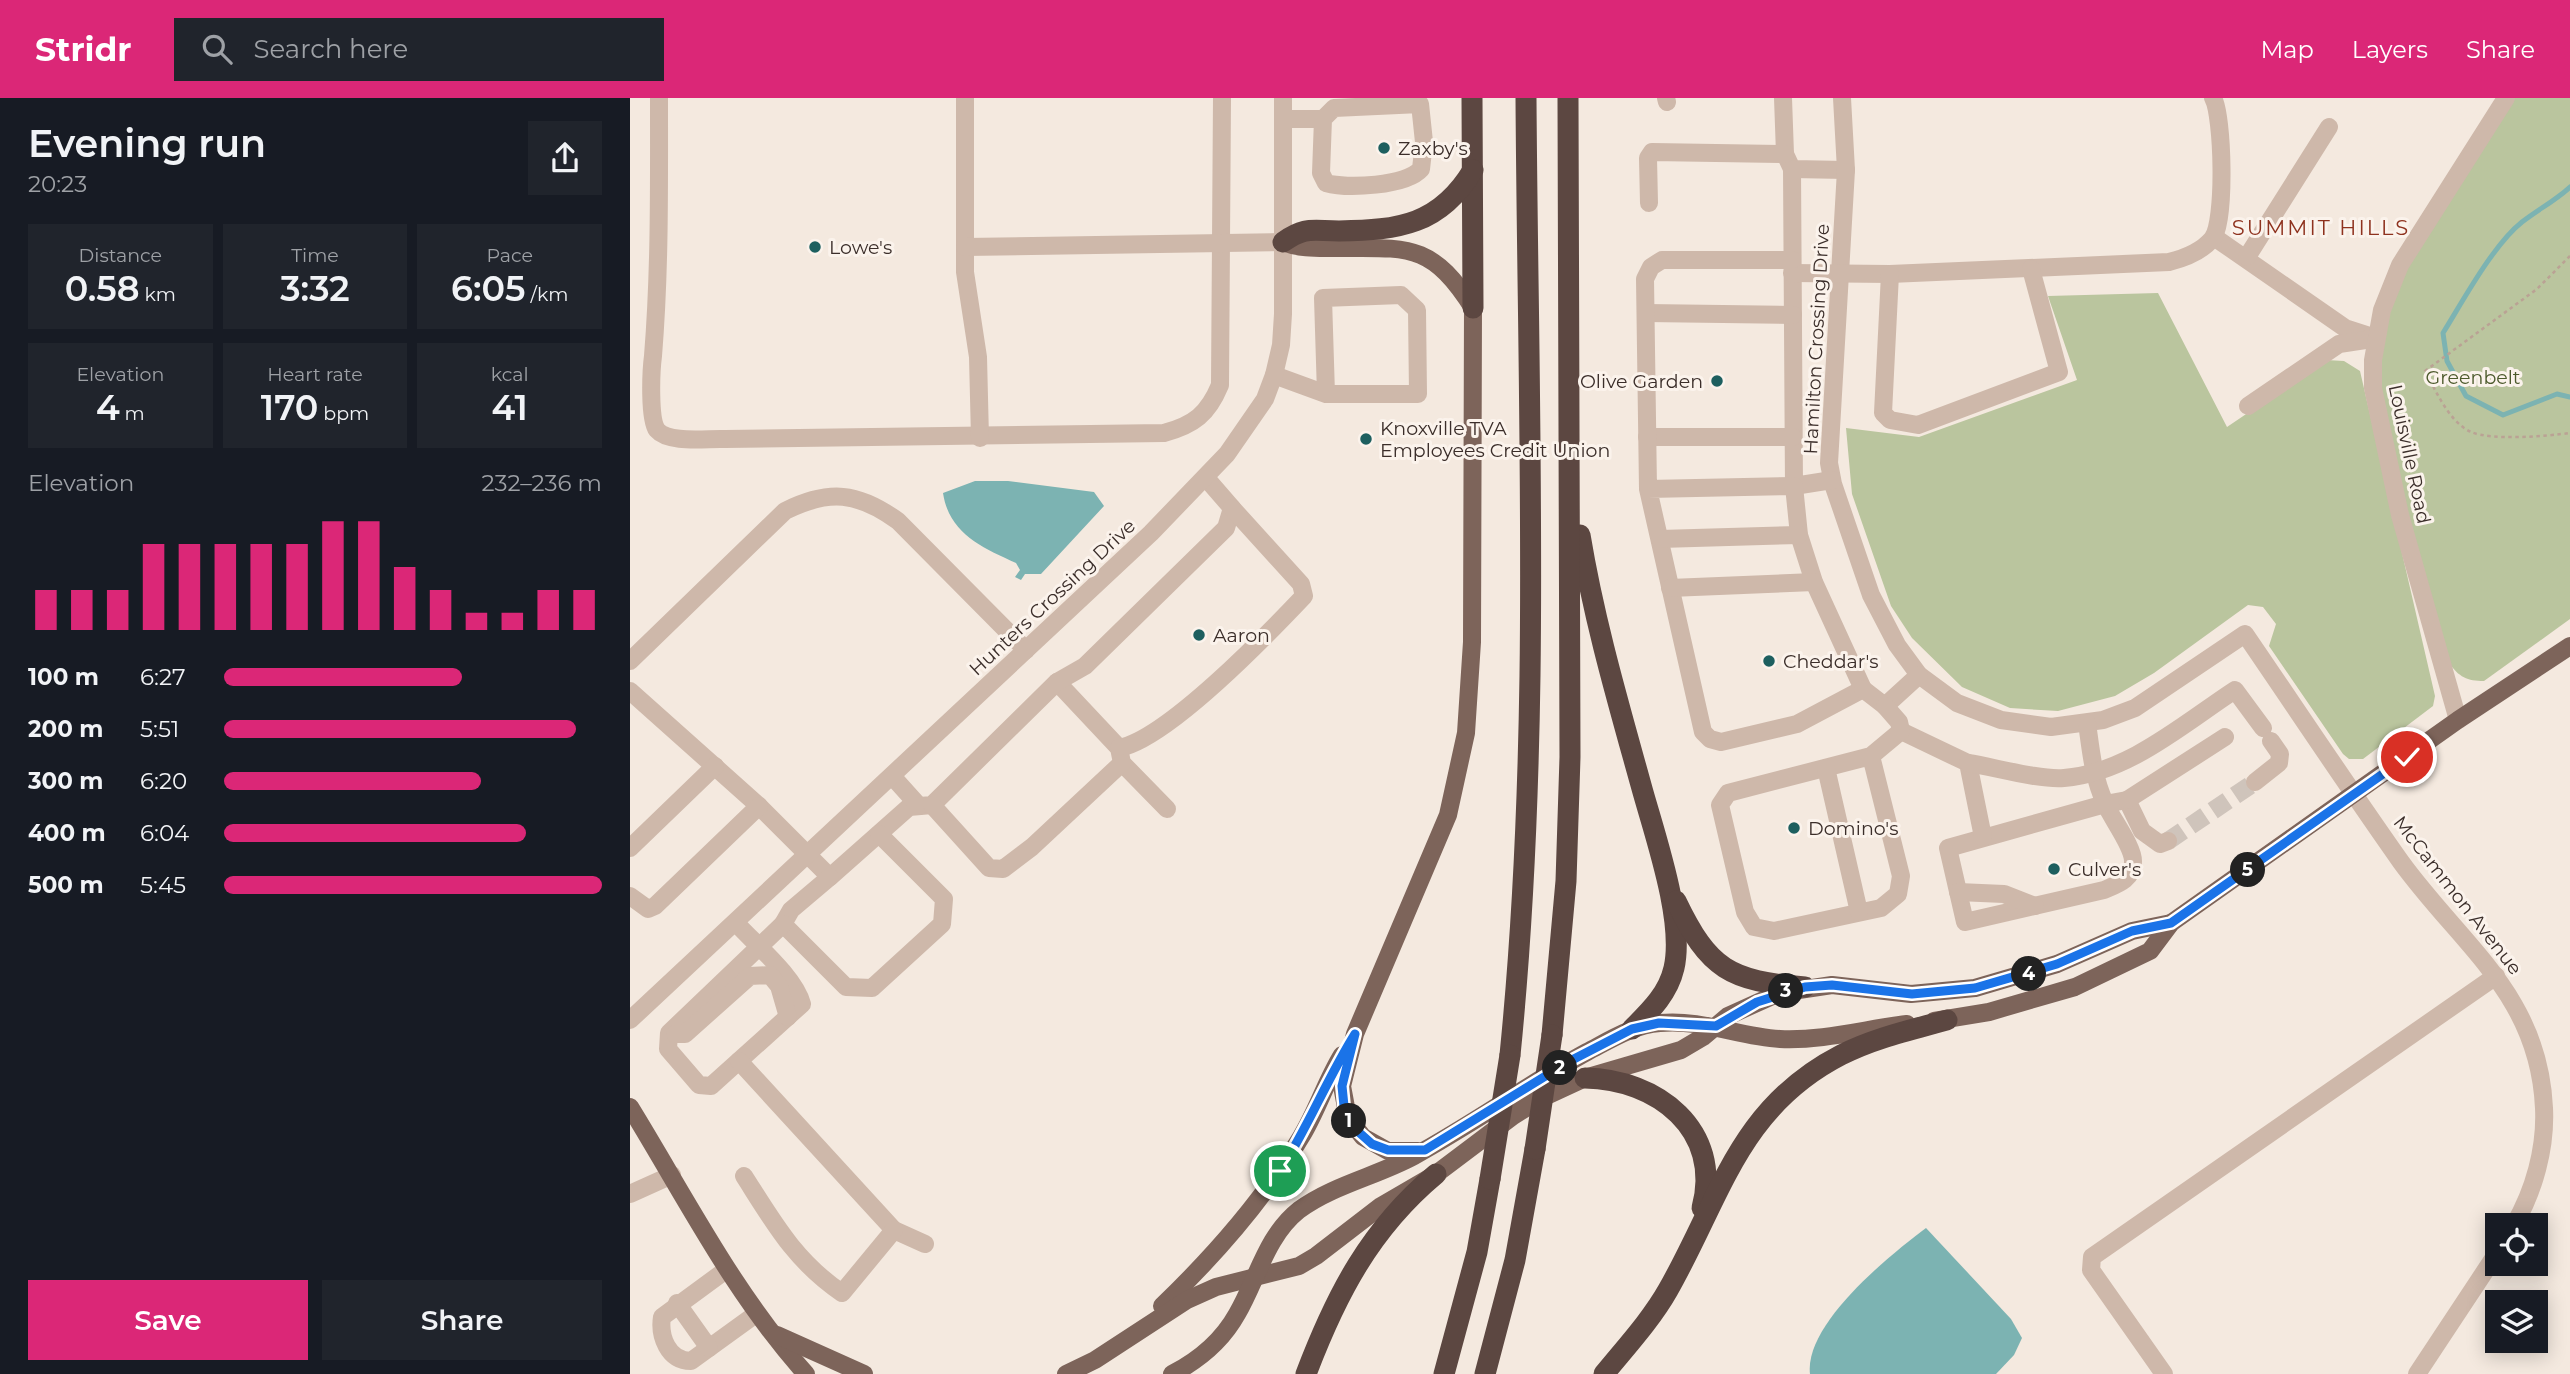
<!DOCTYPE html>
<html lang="en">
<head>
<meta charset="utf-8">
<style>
  body { margin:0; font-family:Montserrat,sans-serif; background:#20242c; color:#f1f3f6; height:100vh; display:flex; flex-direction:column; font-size:26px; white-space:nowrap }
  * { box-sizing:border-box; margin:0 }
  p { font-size:23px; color:#9ea1a6 }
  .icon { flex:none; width:38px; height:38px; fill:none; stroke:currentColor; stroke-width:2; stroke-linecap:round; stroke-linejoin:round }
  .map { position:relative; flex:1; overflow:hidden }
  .side { display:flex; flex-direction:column; background:#171b24; width:630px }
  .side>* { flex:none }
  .tools { position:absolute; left:1855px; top:1115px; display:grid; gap:14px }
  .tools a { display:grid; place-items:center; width:63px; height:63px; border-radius:0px; background:#171b24; box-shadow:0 4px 18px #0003; font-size:35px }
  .pin { position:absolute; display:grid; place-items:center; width:60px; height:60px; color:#fff; margin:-30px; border:4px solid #fff; border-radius:50%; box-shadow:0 2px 7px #0007 }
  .km { position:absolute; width:35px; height:35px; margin:-18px; border-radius:50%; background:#222; color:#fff; font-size:19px; line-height:35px; text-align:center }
  .round { display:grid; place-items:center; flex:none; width:74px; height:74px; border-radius:0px; background:#20242c }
  .summary { display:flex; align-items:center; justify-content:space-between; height:119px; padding:0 28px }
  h1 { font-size:38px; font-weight:600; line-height:52px }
  .stats { display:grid; grid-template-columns:repeat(3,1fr); gap:10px; height:119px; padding:7px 28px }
  .stats div { display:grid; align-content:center; border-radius:0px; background:#20242c; text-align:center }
  .stats b { font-size:35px; font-weight:600 }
  .stats small { font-size:19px; font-weight:400 }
  .stats p { font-size:19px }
  .chart { height:196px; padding:14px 28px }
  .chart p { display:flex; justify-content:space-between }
  .chart svg { width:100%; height:126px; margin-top:7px; stroke:#db2777; stroke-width:6 }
  .button { display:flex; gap:14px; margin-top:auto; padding:14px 28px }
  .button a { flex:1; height:80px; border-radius:0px; background:#db2777; color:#fff; font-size:28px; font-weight:600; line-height:80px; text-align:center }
  .button a+a { background:#20242c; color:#f1f3f6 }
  ul { padding:0 28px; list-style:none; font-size:23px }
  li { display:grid; grid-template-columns:112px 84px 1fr; align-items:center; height:52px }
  li i { height:18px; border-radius:9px; background:#db2777 }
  header { display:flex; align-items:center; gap:42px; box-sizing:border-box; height:98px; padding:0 35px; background:#db2777; color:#fff }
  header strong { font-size:33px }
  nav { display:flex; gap:38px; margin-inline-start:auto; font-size:24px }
  .search { width:490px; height:63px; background:#20242c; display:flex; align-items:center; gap:18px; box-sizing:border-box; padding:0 24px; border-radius:0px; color:#9ea1a6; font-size:26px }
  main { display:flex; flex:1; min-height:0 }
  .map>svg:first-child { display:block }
  .green { fill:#bac59e }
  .water { fill:#7cb3b2 }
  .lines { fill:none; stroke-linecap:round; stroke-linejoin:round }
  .stream { stroke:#7cb3b2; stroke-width:5 }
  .minor-tunnel { stroke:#cfc4bb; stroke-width:18; stroke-dasharray:18 9; stroke-linecap:butt }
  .path { stroke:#baa294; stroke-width:2.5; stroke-dasharray:3.5 3.5; stroke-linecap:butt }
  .minor { stroke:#ceb8aa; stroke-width:18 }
  .major { stroke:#7d645a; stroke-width:18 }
  .highway { stroke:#5c4741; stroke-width:21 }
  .highway-bridge { stroke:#5c4741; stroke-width:21 }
  .route-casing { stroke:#fff; stroke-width:14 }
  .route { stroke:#1a73e8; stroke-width:9 }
  .poi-dot { fill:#1d5f5f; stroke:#fbf3ec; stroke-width:2.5 }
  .labels { text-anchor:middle; stroke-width:6; stroke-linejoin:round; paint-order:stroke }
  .poi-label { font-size:19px; fill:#3b2e2a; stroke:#fbf3ec; text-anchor:start }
  .street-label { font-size:19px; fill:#3b2e2a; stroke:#fbf3ec }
  .park-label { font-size:19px; fill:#4c5a2c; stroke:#fbf3ec }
  .neighbourhood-label { font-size:21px; letter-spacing:2px; fill:#8e321e; stroke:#fbf3ec }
</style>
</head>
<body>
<header>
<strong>Stridr</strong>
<div class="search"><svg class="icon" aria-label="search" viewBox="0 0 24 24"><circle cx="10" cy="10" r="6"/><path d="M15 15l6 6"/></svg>Search here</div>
<nav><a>Map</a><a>Layers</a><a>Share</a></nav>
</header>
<main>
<section class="side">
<div class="summary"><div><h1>Evening run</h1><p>20:23</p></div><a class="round"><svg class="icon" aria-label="share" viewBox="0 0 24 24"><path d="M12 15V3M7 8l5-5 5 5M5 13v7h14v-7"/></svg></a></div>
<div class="stats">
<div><p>Distance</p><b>0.58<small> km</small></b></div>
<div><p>Time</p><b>3:32</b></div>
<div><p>Pace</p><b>6:05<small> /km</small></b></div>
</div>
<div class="stats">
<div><p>Elevation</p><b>4<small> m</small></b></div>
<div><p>Heart rate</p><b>170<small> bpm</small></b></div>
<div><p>kcal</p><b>41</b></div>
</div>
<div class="chart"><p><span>Elevation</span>232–236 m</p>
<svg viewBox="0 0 160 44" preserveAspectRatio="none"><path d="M5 44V30M15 44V30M25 44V30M35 44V14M45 44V14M55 44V14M65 44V14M75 44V14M85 44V6M95 44V6M105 44V22M115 44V30M125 44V38M135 44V38M145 44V30M155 44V30"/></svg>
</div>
<ul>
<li><b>100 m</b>6:27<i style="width:63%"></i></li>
<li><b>200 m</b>5:51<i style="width:93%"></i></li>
<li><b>300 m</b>6:20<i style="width:68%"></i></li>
<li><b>400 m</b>6:04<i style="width:80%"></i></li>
<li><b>500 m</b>5:45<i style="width:100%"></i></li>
</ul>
<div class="button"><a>Save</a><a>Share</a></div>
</section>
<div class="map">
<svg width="1940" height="1276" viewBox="0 0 1940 1276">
  <rect width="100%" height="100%" fill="#f4e9df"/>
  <g class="green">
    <path d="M1881 0H1940V521L1854 583C1837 583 1829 579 1819 565L1767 397 1743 280 1770 167Z"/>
    <path d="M1528 195 1597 329 1696 262 1714 263 1730 273 1805 598 1803 608 1733 661H1719L1713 656 1639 548 1646 526 1633 509 1618 507 1524 575 1485 598 1428 613 1380 610 1332 589 1282 540 1261 508 1222 396 1216 330 1289 339 1447 282 1418 198Z"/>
  </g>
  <g class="water">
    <path d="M345 383H378L464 394 474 408 411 476H395L391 482 385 479 390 472 386 465C351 449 319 435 313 395Z"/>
    <path d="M1296 1130 1381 1221 1392 1240 1384 1257 1366 1276H1180C1174 1226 1260 1157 1296 1130Z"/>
  </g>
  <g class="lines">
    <path class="stream" d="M1940 89C1925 103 1907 112 1892 124 1863 147 1833 203 1813 235L1817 263 1836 298 1873 317 1927 296 1940 299"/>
    <path class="minor-tunnel" d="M1538 743 1625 684"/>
    <path class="path" d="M1940 158 1907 191 1795 273C1806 293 1819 324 1841 334 1862 343 1917 338 1940 335"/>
    <g class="minor">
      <path d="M29 0C29 86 30 172 23 258 21 273 19 321 27 332 39 346 78 340 95 341L534 335C564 327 578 316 590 287L592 0"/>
      <path d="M335 0V174L348 259 350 340"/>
      <path d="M1036 0 1037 4"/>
      <path d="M1153 0 1155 56 1162 71 1216 72"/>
      <path d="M1212 0 1216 72 1199 365 1203 386 1241 497 1267 547 1289 577 1327 605 1371 622 1421 629 1473 622 1505 610 1615 536C1667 612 1718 689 1771 764 1832 848 1909 897 1914 1010 1916 1050 1904 1093 1884 1127"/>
      <path d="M653 21H693L704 10 790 6 794 44 791 71C776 88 717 91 696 85L691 75 693 21"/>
      <path d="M1162 71 1164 388 1202 382"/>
      <path d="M1019 105 1018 60 1022 54 1155 56"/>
      <path d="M1584 139 1715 230 1746 240"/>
      <path d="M335 149 653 144"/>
      <path d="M1617 159 1699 29"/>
      <path d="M1162 175 1260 176 1539 164C1555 160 1571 154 1582 141 1596 125 1593 17 1583 0"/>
      <path d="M1260 176 1253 315 1260 322 1288 327 1429 274 1401 171"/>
      <path d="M1016 215 1163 217"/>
      <path d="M644 277 696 296H788L787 212 771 197 693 200 696 296"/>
      <path d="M1618 308 1709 246 1742 241"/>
      <path d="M1017 339H1163"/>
      <path d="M1018 391 1164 388 1169 437 1184 484 1233 591 1167 626 1091 644 1080 641 1073 634 1018 391 1015 181 1021 169 1032 162H1162"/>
      <path d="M1030 441 1169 437"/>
      <path d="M1040 490 1184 484"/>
      <path d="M0 563 155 413C199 391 228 394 268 423L396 552"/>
      <path d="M427 584 489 650 492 665 537 711"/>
      <path d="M1233 591 1255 608 1289 577"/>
      <path d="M0 593 129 708 200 779 279 709 302 707 427 584 455 568 596 430 602 410 576 380"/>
      <path d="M1828 622 1770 417 1743 290V262L1752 212 1770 167 1876 0"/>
      <path d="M1457 625C1461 653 1463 679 1475 705 1481 720 1504 749 1503 764 1503 781 1488 786 1474 792L1335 824 1318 750 1475 706 1497 702 1512 733 1530 746 1538 743"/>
      <path d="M1271 633 1338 665 1353 739"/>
      <path d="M489 650C537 641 639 535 674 498L671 486 602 410"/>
      <path d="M1241 658 1271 778 1268 796 1251 810 1144 833 1124 829 1115 814 1090 707 1098 695 1241 658 1271 633 1269 624 1255 608"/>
      <path d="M1338 665C1364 669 1409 682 1434 680 1498 675 1553 626 1605 592L1633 630"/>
      <path d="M1196 670 1229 814"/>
      <path d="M262 678 289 708"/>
      <path d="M1625 684 1649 665 1650 656 1641 643"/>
      <path d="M1497 702 1595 639"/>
      <path d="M302 707 359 770 373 771 402 749 492 665"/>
      <path d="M0 750 85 668"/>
      <path d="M200 779 161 812 153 826 216 889 242 890 312 826 314 801 249 736"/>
      <path d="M1328 794 1374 796 1405 808"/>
      <path d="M0 798 18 811 25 808 129 708"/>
      <path d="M106 825C126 847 165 879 172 906L81 988 69 987 38 951 39 935 153 826"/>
      <path d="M0 922 521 435 597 356 635 301 644 277 651 247 653 216V0"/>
      <path d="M45 936H55L120 878 140 877 149 888 158 919"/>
      <path d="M109 963 264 1132 295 1146"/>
      <path d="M114 1078C144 1125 165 1163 212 1195L264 1132"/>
      <path d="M0 1096 42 1077"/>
      <path d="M96 1172 32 1219C29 1238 38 1263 61 1263L126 1216"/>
      <path d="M47 1205 79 1250"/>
      <path d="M1534 1276 1461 1172 1462 1159 1866 878"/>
      <path d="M1787 1276 1867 1155"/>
    </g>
    <g class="major">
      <path d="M653 144C671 151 687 150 706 150 778 150 801 144 843 210L842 544 836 635 818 717 725 936 712 988 718 1020 733 1039 758 1053H788"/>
      <path d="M1304 923 1359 914 1445 889 1520 853 1541 825 1828 622 1940 548"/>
      <path d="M0 1009C56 1100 104 1196 176 1276"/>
      <path d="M532 1208C585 1157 633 1103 671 1039 687 1013 696 983 712 957"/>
      <path d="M147 1237 234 1276"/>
      <path d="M436 1276 465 1262 557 1202 586 1189 669 1168 686 1158 751 1108 806 1076 883 1018 914 999 955 980 1051 952 1073 939 1098 918 1149 895 1202 887 1281 896 1345 890 1427 866 1502 833 1541 825"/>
      <path d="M542 1276C569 1262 592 1243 607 1216 627 1182 636 1138 669 1112 703 1087 747 1078 784 1058 843 1026 898 986 957 954 980 942 1003 927 1030 925 1073 921 1109 939 1150 941 1193 943 1235 931 1277 926"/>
    </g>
    <g class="highway">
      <path d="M842 0 843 210"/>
      <path d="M653 144C676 128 682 133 709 133 769 132 810 127 843 72"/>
      <path d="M950 437C964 522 988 604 1011 687 1024 735 1055 822 1044 870 1038 896 1020 913 1002 931"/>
      <path d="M1046 803C1079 872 1100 883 1175 889"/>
      <path d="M922 937 936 783 940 659 938 0"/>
      <path d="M880 957C912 639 898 319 896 0"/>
      <path d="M955 980C1027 981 1093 1032 1072 1110"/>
      <path d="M676 1276C706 1197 740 1131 806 1076"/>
      <path d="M814 1276 847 1154 860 1081"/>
      <path d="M855 1276 885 1162 905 1051"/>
      <path d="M974 1276C996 1249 1021 1222 1038 1192 1091 1099 1108 1010 1211 957 1244 940 1281 932 1317 922"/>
    </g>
    <g class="highway-bridge">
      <path d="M905 1051 922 937"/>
      <path d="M860 1081 880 957"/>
    </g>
  </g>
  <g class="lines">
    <g class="route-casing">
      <path id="route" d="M650 1073C678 1029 697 981 725 936L712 988 714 1008 723 1029 742 1046 758 1052H795L940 963 1002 931 1029 925 1086 928 1127 904 1175 889 1202 887 1282 896 1345 890 1427 866 1502 833 1541 825 1777 659"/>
    </g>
    <use href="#route" class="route"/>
  </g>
  <g class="poi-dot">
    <circle cx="754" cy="50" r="7"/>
    <circle cx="185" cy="149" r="7"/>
    <circle cx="1087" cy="283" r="7"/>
    <circle cx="736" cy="341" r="7"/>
    <circle cx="569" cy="537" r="7"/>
    <circle cx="1139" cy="563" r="7"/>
    <circle cx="1164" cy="730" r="7"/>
    <circle cx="1424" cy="771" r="7"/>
  </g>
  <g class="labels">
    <g class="poi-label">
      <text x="768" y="57">Zaxby's</text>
      <text x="199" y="156">Lowe's</text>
      <text x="1073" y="290" text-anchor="end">Olive Garden</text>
      <text x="750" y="337">Knoxville TVA<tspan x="750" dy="22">Employees Credit Union</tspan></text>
      <text x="583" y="544">Aaron</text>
      <text x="1153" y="570">Cheddar's</text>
      <text x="1178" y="737">Domino's</text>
      <text x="1438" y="778">Culver's</text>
    </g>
    <g class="street-label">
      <text transform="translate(1186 241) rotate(-87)" y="7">Hamilton Crossing Drive</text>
      <text transform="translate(1780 356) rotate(78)" y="7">Louisville Road</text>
      <text transform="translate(422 499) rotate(-43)" y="7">Hunters Crossing Drive</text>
      <text transform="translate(1828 797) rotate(52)" y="7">McCammon Avenue</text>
    </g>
    <g class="park-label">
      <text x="1843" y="286">Greenbelt</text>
    </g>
    <g class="neighbourhood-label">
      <text x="1691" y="137">SUMMIT HILLS</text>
    </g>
  </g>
</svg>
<div class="tools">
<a><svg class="icon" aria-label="locate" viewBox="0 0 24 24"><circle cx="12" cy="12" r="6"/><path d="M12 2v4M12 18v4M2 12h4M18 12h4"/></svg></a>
<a><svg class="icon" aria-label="layers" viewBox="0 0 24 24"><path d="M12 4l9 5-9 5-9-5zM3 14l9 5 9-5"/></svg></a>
</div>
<div class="pin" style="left:650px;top:1073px;background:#1e9e55"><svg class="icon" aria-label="arrive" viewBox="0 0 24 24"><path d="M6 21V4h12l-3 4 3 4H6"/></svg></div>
<div class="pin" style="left:1777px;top:659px;background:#d93025"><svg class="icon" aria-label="check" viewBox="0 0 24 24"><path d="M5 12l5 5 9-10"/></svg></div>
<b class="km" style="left:719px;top:1023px">1</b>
<b class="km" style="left:930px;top:970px">2</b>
<b class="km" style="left:1156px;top:893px">3</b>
<b class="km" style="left:1399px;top:876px">4</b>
<b class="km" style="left:1618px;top:772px">5</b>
</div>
</main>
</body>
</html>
